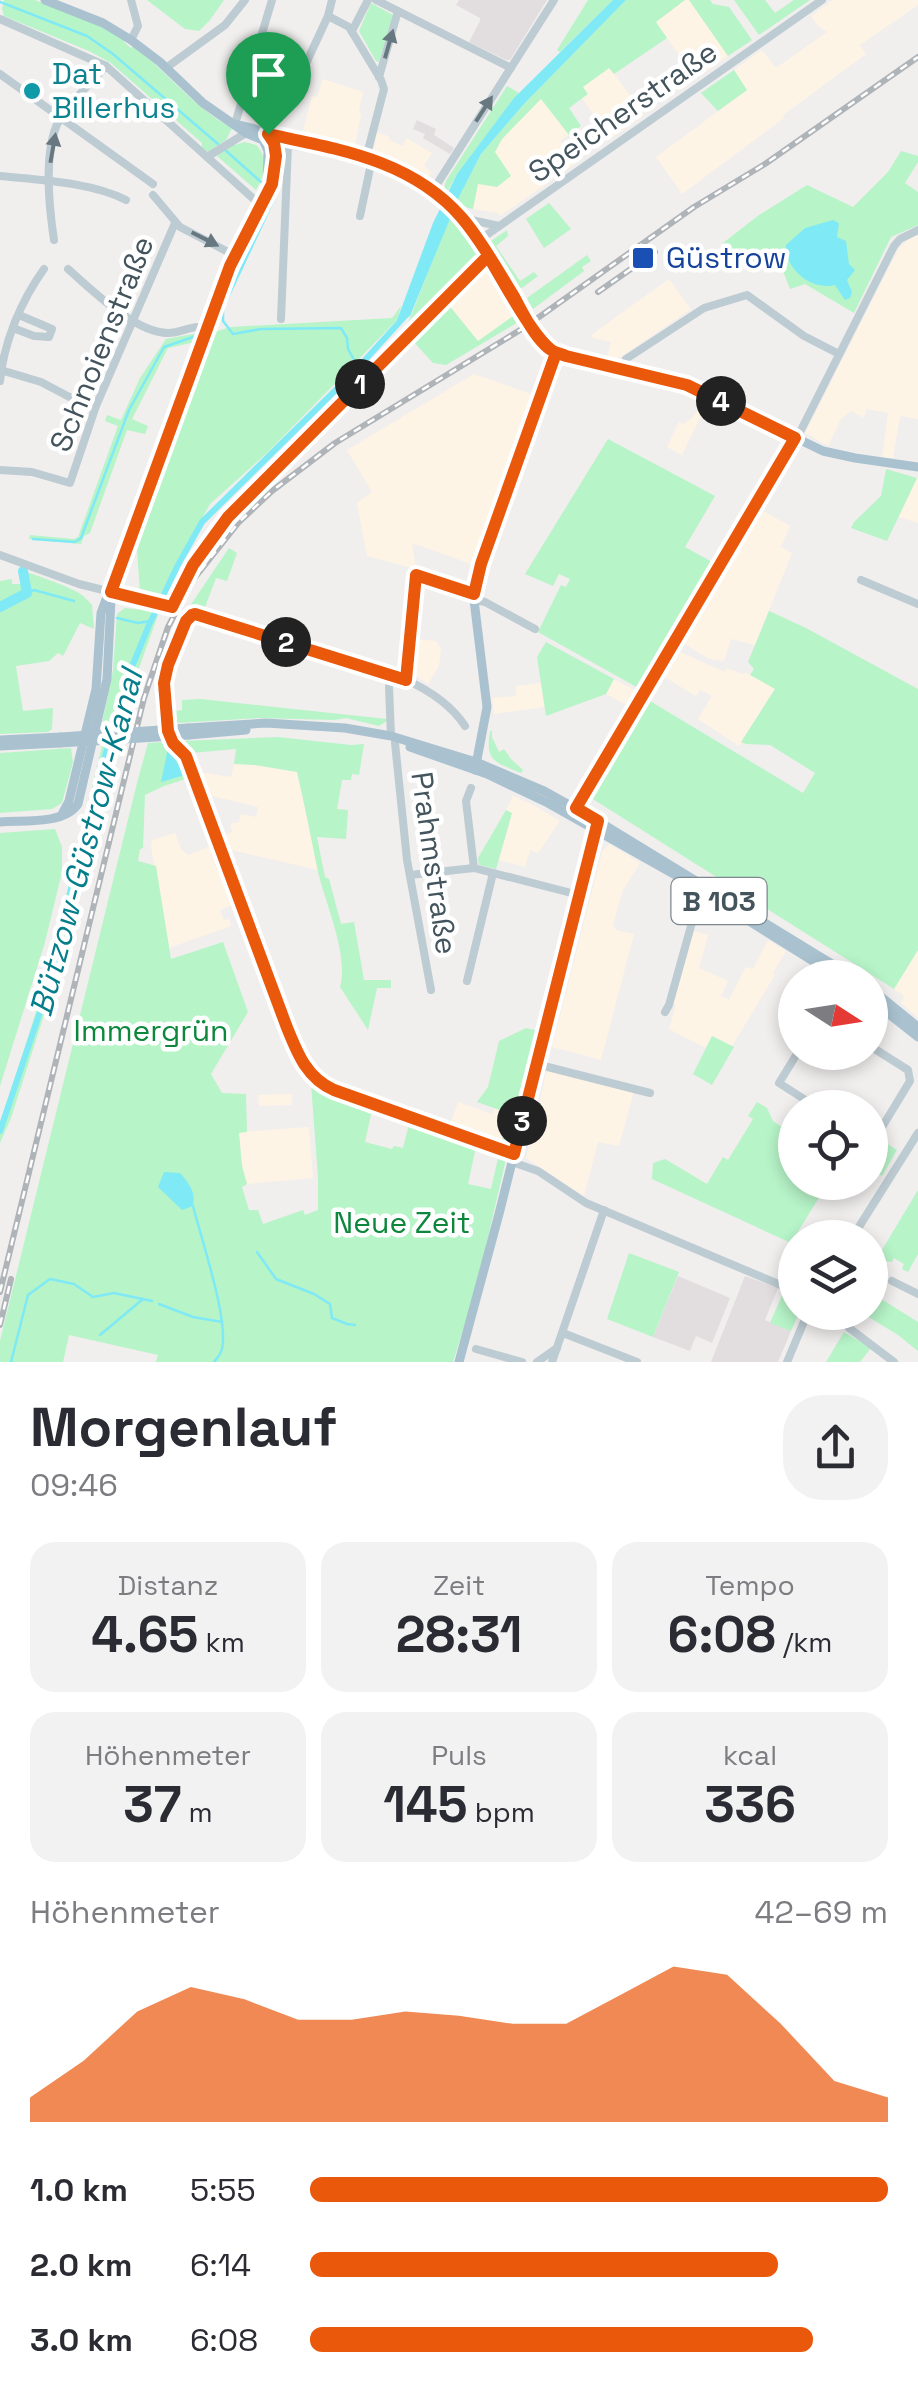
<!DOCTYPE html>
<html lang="de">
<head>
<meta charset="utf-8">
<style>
  body { margin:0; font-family:"Space Grotesk",sans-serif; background:#f2f2f3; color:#2b2b33; height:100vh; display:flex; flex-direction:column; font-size:38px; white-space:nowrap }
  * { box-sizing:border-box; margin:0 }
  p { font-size:32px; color:#7c7c81 }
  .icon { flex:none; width:55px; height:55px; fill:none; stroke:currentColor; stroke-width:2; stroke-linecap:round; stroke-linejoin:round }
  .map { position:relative; height:1362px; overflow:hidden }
  .drawer { display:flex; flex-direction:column; background:#fff; flex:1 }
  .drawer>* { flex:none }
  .needle { width:65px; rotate:102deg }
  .buttons { position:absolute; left:778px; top:960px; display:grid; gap:20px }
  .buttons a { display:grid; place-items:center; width:110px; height:110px; border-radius:50%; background:#fff; box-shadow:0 5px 15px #0003; font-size:50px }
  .pin { position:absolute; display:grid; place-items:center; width:85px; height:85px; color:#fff; margin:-102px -42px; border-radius:50% 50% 50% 0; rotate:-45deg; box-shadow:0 0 10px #0007 }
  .pin .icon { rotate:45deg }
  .km { position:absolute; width:50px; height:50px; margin:-25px; border-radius:50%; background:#222; color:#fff; font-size:28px; line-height:50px; text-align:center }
  .round { display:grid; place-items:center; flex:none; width:105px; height:105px; border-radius:40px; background:#f2f2f3 }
  .overview { display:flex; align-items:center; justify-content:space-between; height:170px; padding:0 30px }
  h1 { font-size:55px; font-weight:800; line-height:75px }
  .metrics { display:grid; grid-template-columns:repeat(3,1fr); gap:15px; height:170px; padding:10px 30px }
  .metrics div { display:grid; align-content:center; border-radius:25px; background:#f2f2f3; text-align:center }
  .metrics b { font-size:50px; font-weight:800 }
  .metrics small { font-size:28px; font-weight:400 }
  .metrics p { font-size:28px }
  .chart { height:280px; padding:20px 30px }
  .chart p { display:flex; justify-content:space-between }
  .chart svg { width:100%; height:180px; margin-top:10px; fill:#ea580c; opacity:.7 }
  ul { padding:0 30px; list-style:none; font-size:32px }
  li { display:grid; grid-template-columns:160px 120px 1fr; align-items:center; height:75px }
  li i { height:25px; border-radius:12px; background:#ea580c }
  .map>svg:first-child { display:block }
  .commercial { fill:#fef4e5 }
  .education { fill:#e2dee0 }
  .green { fill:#b7f4c8 }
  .water { fill:#7feaf5 }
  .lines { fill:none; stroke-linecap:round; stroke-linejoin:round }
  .stream { stroke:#7feaf5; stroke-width:2.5 }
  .canal { stroke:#7feaf5; stroke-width:6 }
  .river { stroke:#7feaf5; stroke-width:10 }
  .minor { stroke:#bdcbd2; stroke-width:8 }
  .major { stroke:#aac2d0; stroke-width:9 }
  .rail-casing { stroke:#afb4b9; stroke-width:6 }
  .rail { stroke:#fff; stroke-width:2.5; stroke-dasharray:8; stroke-linecap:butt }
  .major-bridge { stroke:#aac2d0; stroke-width:9 }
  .oneway { fill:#687880 }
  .route-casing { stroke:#fff; stroke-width:20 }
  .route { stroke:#ea580c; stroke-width:12 }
  .culture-dot { fill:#0f9aa8; stroke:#fff; stroke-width:4 }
  .transit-dot { fill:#1a4fb4; stroke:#fff; stroke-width:4 }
  .labels { text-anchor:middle; stroke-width:9; stroke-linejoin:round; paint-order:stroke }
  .shield { fill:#fff; stroke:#7c878e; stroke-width:2.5 }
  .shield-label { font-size:28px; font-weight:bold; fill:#44545d }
  .culture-label { font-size:30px; fill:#0d838f; stroke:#fff; text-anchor:start }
  .street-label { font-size:30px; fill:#44545d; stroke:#fff }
  .transit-label { font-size:30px; fill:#164399; stroke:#fff; text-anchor:start }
  .park-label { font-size:30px; fill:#0d873c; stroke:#fff }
  .water-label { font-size:32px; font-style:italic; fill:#047e8b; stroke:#fff }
</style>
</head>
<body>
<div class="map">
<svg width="918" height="1362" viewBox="0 0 918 1362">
  <rect width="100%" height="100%" fill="#f1eeee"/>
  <g class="commercial">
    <path d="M685 0H689L728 56 701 75 693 64 688 67 655 22Z"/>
    <path d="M833 0H918V5L860 45 866 54 783 115 784 118 682 194 656 157 747 90 734 70 762 50 776 68 827 32 817 25 811 16Z"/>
    <path d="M610 68 644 115 610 139 582 98 587 94 582 87Z"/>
    <path d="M323 79 363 92 359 110 361 115 355 145 302 135 312 96 317 97Z"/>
    <path d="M541 98 569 135 560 141 576 163 500 216 498 213 473 209 478 183 502 139Z"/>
    <path d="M377 132 390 137 389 140 403 146 406 138 432 153 424 166 432 172 427 179 397 159 374 150Z"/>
    <path d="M918 235V419L900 416 893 458 882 457 888 413 866 409 864 418 851 411 841 419 828 446 805 433 899 248 909 239Z"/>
    <path d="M487 270 516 314 478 341 448 304 473 279Z"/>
    <path d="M669 279 691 309 616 360 607 358 611 342 593 338 591 335Z"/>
    <path d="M474 374 534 395 474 565 412 543 416 569 367 556 357 503 372 492 347 450Z"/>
    <path d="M704 400 708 402 682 455 667 447 679 422 683 424 692 418Z"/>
    <path d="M917 478H918V523L899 517Z"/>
    <path d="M758 508 790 526 781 547 792 553 755 645 731 639 724 661 709 659 680 641Z"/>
    <path d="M414 639 436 641 441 648 439 666 428 684 411 673Z"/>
    <path d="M675 650 725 672 727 668 741 674 747 673 775 688 739 746 698 719 712 696 700 690 696 696 661 675Z"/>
    <path d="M614 679 636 691 635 697 630 707 606 694Z"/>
    <path d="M541 683 545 707 494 714 492 698 516 696V686Z"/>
    <path d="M234 764 255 765 297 772 318 870 227 849 222 836 232 832 230 824 239 822 241 814 256 817 258 807 208 795 198 772 231 777Z"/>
    <path d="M513 796 535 806 560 821 538 853 530 850 525 867 499 860 512 814 506 810Z"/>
    <path d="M175 833 181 849 188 855 214 845 236 903 220 910 224 920 229 919 231 926 169 948 151 847 152 840Z"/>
    <path d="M609 844 640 863 623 890 613 924 616 930 634 934 601 1060 552 1047 602 852Z"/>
    <path d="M691 930 708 935 699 968 728 981 721 996 729 1000 746 967 753 969 768 940 786 951 773 973 775 975 732 1046 712 1036 706 1048 669 1029 676 1005 672 1004Z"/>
    <path d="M918 950V1018L901 1003 904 996 894 989Z"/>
    <path d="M547 1070 634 1091 619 1146 598 1142 584 1196 526 1158Z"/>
    <path d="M292 1094V1105L259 1106 258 1095Z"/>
    <path d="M458 1102 492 1114 495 1108 509 1113 502 1141 481 1133 480 1135 451 1122Z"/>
    <path d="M309 1127 313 1178 247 1184 242 1166 239 1132Z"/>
  </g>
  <g class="education">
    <path d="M459 0H547L510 60H506L469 42 480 21V18L456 5Z"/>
    <path d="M417 120 436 129 434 135 454 148 450 154 423 138 425 134 413 129Z"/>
    <path d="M678 1276 730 1298 712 1343 696 1336 690 1351 653 1337Z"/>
    <path d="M745 1276 778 1288 765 1320 791 1331 778 1362H711Z"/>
  </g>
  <g class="green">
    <path d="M4 0H35L101 26 125 40 124 42 131 48 134 46C167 72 194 108 232 128L226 140 208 152 202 148V143L111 63 89 51 4 16 2 9Z"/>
    <path d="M147 0H224L210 20 199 31 185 29Z"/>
    <path d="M588 0H613L560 52 557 50Z"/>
    <path d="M626 0H685L656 22 667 38 614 74 609 68 583 87 588 94 569 108 581 126 569 135 541 99 502 139 495 152 511 176 497 187 478 184 473 209 462 206 457 201 481 154 524 104Z"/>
    <path d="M689 0H710L713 4 729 7 752 40 728 56Z"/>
    <path d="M734 0H765L775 13 794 0H810L759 35Z"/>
    <path d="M371 3 393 15 379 62 376 61 359 31Z"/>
    <path d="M734 70 747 90 718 111 701 93Z"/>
    <path d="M507 86 519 93 457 174 447 192 444 188 446 181Z"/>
    <path d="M245 142 256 145C269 157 264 176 256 190L217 156 231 146Z"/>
    <path d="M901 151 918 156V162L905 183 918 192V225L891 237 854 313 805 284 790 289 783 271 764 265 739 267 723 243 759 215 807 185 853 207 888 172Z"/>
    <path d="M549 203 571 229 544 248 526 219Z"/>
    <path d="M450 217 479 256 410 325 408 323Z"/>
    <path d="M507 230 508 236 496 246 520 281 534 272 538 276 522 288 517 287 490 245 491 241Z"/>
    <path d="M587 255 591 261 582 267 584 271 533 309 527 298Z"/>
    <path d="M448 304 478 341 516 314 520 321 446 365 433 363 412 340Z"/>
    <path d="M401 306 397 320 268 452 210 504 158 598 140 592 137 550 214 332 231 327 392 318Z"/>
    <path d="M198 333 195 342 168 348 132 419 148 426 145 434 127 430 90 533 84 536 81 544 29 539 30 535 74 539 78 537 118 426 105 421 107 415 121 420 140 378 166 339Z"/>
    <path d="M608 439 715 496 685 547 714 563 640 689 538 632 561 585 566 587 570 579 559 574 553 586 525 574Z"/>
    <path d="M886 469 917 478 887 541 851 528 854 522 881 496Z"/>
    <path d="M229 548 237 553 227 581 216 578 204 610 190 606Z"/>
    <path d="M20 570C31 573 70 587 79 593 84 596 88 601 92 605L94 629 80 623 63 656 58 653 49 661 16 666 23 711 53 708 52 729 48 732 0 734V581L12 579V584H21Z"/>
    <path d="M125 608 159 612 118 727 52 990 11 1118 0 1143V1124L44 987 106 729 101 728 113 670 117 614Z"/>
    <path d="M769 611 806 628 918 689V950L894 989 588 796 643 702 650 701 803 793 815 773 770 745 746 744 741 742 775 689 750 675 754 669 748 662Z"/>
    <path d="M546 642 614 679 606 694 546 716 537 657Z"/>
    <path d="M201 699 387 719V721L379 726 346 718 334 720 259 718 177 723 175 711 182 710V700Z"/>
    <path d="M490 731H492V737L499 752 504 749 511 759 523 770 521 773C495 762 485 762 490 731Z"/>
    <path d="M278 737 351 745 364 744 359 775 352 774 351 780H342L337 809 348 810 346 839 317 837 325 877 329 879 341 924 354 922 364 980H391V988H377L368 1030 340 987C349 956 326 905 318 872 311 839 305 805 297 772L255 765 234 764 236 749 191 753 182 741Z"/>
    <path d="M167 742 178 752 189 778 164 786 145 795 143 848 140 849 138 861 156 866 171 959 223 942 248 1012 211 1074 222 1093 246 1094 247 1132 239 1133 242 1166 247 1184 242 1187 249 1210H258L263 1224 303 1210 305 1215 318 1210V1177L311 1084 312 1081 327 1091V1094L372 1110 365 1142 392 1149 394 1146 403 1148 409 1124 476 1147 468 1184 491 1189 499 1154 506 1159 476 1289 453 1362H156L158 1355 69 1335 63 1362H0V1341L137 783 148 743Z"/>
    <path d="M71 748 73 762 62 803 52 809 0 813V753Z"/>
    <path d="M506 810 512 813 496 869 479 865 478 858Z"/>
    <path d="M55 829 62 847V872L45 942 0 1086V833Z"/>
    <path d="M526 1028 539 1031 540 1034 512 1143 502 1141 508 1113 477 1102 488 1087 499 1041Z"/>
    <path d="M712 1036 734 1047 712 1085 693 1074Z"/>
    <path d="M757 1102 767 1108 773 1121 788 1131 785 1137 795 1143V1182L828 1183 791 1243 652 1179 653 1163 665 1159 707 1184 723 1157 728 1160 753 1119 748 1116Z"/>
    <path d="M878 1138 897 1150 882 1176 870 1169V1143Z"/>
    <path d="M918 1190V1254L908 1272 902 1269 904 1264 894 1258 892 1262 876 1260Z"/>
    <path d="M629 1253 679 1272 653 1337 607 1319Z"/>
    <path d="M784 1291 795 1295V1312L799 1313 791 1331 770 1323Z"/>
    <path d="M870 1292 918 1322V1351L898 1335 862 1313 870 1312Z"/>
    <path d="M844 1332 871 1348 860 1362H826Z"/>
  </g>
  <g class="water">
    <path d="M613 0H626L524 104 481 154 459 197 410 316 403 320H397L433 223 457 174 514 98Z"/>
    <path d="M833 220 839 223 837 237 846 241 849 264 855 270 847 280 852 292 850 298 845 300 835 285C811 291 785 269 786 245L805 228Z"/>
    <path d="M168 748 185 775 161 782Z"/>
    <path d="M164 1172 180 1173C189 1183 196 1192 193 1206L182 1210 158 1187Z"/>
  </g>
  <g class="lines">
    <g class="stream">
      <path d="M0 2 87 36 113 54 218 144"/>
      <path d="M224 149 261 182"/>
      <path d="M276 195 223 308V321L233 334 261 329 341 328 347 338 348 349 358 367"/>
      <path d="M33 539 75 542 81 538 129 410 164 347 196 336"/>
      <path d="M27 593 34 590 74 601"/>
      <path d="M117 618 138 623 151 621"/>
      <path d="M193 1206C201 1238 229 1320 222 1349 220 1356 218 1357 214 1362"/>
      <path d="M257 1252 276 1279 314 1294 330 1304 332 1318 347 1324 355 1325"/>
      <path d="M159 1304 193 1317 222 1322"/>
      <path d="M100 1335 143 1299"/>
      <path d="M11 1362 28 1295 50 1279 74 1284 93 1297 114 1293 152 1301"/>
    </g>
    <path class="canal" d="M0 1131 47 991 92 801 129 674 149 625 178 565 202 522 355 371 405 316"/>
    <path class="river" d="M0 607 27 593 23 571"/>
    <g class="minor">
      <path d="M131 0 138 26 131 40"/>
      <path d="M376 0 511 68"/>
      <path d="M328 16 349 27 381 80 384 89 366 158"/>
      <path d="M0 19 106 66 257 202"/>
      <path d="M352 31 368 0"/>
      <path d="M170 65 225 25 245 0"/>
      <path d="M0 74 153 184"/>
      <path d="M379 77 398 11"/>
      <path d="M283 113 328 16 332 0"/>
      <path d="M235 124 272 0"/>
      <path d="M269 135 354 152 391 165 439 197 462 218 478 241 544 345 556 353"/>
      <path d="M272 142 317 150"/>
      <path d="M207 157 246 133"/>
      <path d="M0 176C39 180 91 182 126 200"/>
      <path d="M432 192 554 0"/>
      <path d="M153 195 180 227 234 255"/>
      <path d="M360 216 372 159"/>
      <path d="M462 218 499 226"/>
      <path d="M54 240C49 207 42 142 63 114 75 97 92 82 106 66"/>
      <path d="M478 241 822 0"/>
      <path d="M68 269C91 289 135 333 168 333 182 333 193 324 207 328"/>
      <path d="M281 319 288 145"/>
      <path d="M13 328 34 336 49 337 52 329 19 315"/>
      <path d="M622 368 626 359 704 308 747 295 804 336 839 354"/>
      <path d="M1 370 41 382 94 410"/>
      <path d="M0 381C4 341 21 301 44 269"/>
      <path d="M0 470 32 472 70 483 96 406 175 223"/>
      <path d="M0 555 79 584 172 607 193 565 228 517 488 256"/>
      <path d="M861 580 918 604"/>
      <path d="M474 600 485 602 535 629"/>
      <path d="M406 679 416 575 474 594"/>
      <path d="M465 726C434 678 359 663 308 648 270 637 233 626 195 615H191L186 621 165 675 168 731 173 743 186 756 286 1025C297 1052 306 1078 335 1090L514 1154"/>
      <path d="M391 736 389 687 392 674"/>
      <path d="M395 743 407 860 431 990"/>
      <path d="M471 788 466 801 474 868"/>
      <path d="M576 809 791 442 799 434 894 246 900 239 918 230"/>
      <path d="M410 875 474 868 579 895"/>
      <path d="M467 981 493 873"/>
      <path d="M665 1012 669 1005 701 890"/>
      <path d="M870 1046 908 1070 910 1081 873 1142 870 1139"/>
      <path d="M798 1052 779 1083 818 1108"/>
      <path d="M536 1064 650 1093"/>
      <path d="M512 1162 538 1171 586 1203 795 1291"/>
      <path d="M852 1238 918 1133"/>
      <path d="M892 1281 918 1294"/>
      <path d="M849 1328 894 1362"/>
      <path d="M563 1333 637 1362"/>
      <path d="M476 1349 522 1362"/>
      <path d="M537 1362 557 1348"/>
      <path d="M552 1362 604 1210"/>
      <path d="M787 1362 808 1312"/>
    </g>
    <g class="major">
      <path d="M45 0 103 23 131 40 160 62 203 103 246 133 263 140 268 151 267 186"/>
      <path d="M188 728 266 723 345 728 391 736 476 762 544 791 598 821 855 978"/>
      <path d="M189 735 246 730"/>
      <path d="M0 740 61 737"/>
      <path d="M0 746 60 743"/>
      <path d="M410 747 487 774 548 803 679 877 840 978"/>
      <path d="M475 770 487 707 474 600 475 584 556 353 687 385 823 451 855 458 918 467"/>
      <path d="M61 816 69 801 96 689 101 613 230 266 272 184 277 156 272 138 255 129 235 124"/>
      <path d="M0 822C23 820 64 825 78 804L107 679 111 600"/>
      <path d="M870 988 918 1027"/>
      <path d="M870 999 918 1037"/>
      <path d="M459 1362 499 1214 596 827"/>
    </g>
    <g class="rail-casing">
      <g id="rail">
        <path d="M598 292 655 252"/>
        <path d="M0 1292 144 698 168 627 193 580 239 522 272 491 335 443 525 327 694 207 765 164 918 57"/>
        <path d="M0 1325 11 1279"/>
      </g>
    </g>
    <use href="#rail" class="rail"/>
    <g class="major-bridge">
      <path d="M61 737 188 728"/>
      <path d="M60 743 189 735"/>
    </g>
  </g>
  <defs><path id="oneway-solid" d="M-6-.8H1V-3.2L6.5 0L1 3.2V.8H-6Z" transform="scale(2.5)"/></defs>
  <g class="oneway">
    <use href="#oneway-solid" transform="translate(389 44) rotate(-74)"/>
    <use href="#oneway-solid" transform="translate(484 109) rotate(-57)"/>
    <use href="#oneway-solid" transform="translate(53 148) rotate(-80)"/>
    <use href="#oneway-solid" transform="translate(205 239) rotate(27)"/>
  </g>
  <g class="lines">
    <g class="route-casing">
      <path id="route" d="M268 134 274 143 276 156 272 184 230 266 111 592 172 607 193 565 228 517 488 256C502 278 535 343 556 353L481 564 474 594 416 575 406 680 195 614 192 615 186 621 168 665 164 683 168 731 173 743 186 756 286 1025C297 1052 306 1078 334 1090L514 1154 598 821 576 808 795 438 687 385 566 356C559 353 551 352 546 346 532 333 522 311 513 295 497 269 481 240 462 218 412 160 338 149 268 134"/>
    </g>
    <use href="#route" class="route"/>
  </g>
  <circle class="culture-dot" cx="32" cy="91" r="10"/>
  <rect class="transit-dot" x="631" y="246" width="24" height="24" rx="5"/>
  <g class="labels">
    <rect class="shield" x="671.5" y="878" width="95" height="46" rx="8"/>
    <g class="shield-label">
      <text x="719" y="911">B 103</text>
    </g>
    <g class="culture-label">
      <text x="52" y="84">Dat<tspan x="52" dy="34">Billerhus</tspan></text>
    </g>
    <g class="street-label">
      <text transform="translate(623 112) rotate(-35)" y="10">Speicherstraße</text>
      <text transform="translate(102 344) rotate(-68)" y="10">Schnoienstraße</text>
      <text transform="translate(434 863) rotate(82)" y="10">Prahmstraße</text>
    </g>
    <g class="transit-label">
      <text x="666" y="268">Güstrow</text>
    </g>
    <g class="park-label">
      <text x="151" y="1041">Immergrün</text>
      <text x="402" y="1233">Neue Zeit</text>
    </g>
    <g class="water-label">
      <text transform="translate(86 843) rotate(-75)" y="11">Bützow-Güstrow-Kanal</text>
    </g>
  </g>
</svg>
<div class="buttons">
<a><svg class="needle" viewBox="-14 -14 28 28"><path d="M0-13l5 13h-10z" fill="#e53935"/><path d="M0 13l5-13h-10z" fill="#7c7c81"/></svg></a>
<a><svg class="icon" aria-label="locate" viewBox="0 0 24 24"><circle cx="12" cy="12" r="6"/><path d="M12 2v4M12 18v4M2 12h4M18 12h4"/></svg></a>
<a><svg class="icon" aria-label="layers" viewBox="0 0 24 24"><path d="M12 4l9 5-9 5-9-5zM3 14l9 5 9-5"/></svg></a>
</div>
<div class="pin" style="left:268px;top:134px;background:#1e9e55"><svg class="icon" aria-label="arrive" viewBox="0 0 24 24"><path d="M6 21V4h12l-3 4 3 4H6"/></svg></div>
<b class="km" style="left:360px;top:384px">1</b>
<b class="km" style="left:286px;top:642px">2</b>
<b class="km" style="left:522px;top:1121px">3</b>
<b class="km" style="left:721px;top:401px">4</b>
</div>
<section class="drawer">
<div class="overview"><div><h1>Morgenlauf</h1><p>09:46</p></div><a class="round"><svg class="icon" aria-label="share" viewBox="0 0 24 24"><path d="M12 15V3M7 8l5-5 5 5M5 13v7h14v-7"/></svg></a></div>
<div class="metrics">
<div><p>Distanz</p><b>4.65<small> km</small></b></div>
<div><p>Zeit</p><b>28:31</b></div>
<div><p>Tempo</p><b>6:08<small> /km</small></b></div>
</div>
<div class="metrics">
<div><p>Höhenmeter</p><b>37<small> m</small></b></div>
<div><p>Puls</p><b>145<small> bpm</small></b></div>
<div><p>kcal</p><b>336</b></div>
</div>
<div class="chart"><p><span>Höhenmeter</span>42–69 m</p>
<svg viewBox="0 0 160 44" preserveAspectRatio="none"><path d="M0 44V38L10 29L20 17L30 11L40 14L50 19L60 19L70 17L80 18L90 20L100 20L110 13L120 6L130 8L140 20L150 34L160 38V44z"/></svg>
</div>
<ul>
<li><b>1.0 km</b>5:55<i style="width:100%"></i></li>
<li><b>2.0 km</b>6:14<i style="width:81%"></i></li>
<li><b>3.0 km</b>6:08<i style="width:87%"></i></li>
</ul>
</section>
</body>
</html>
